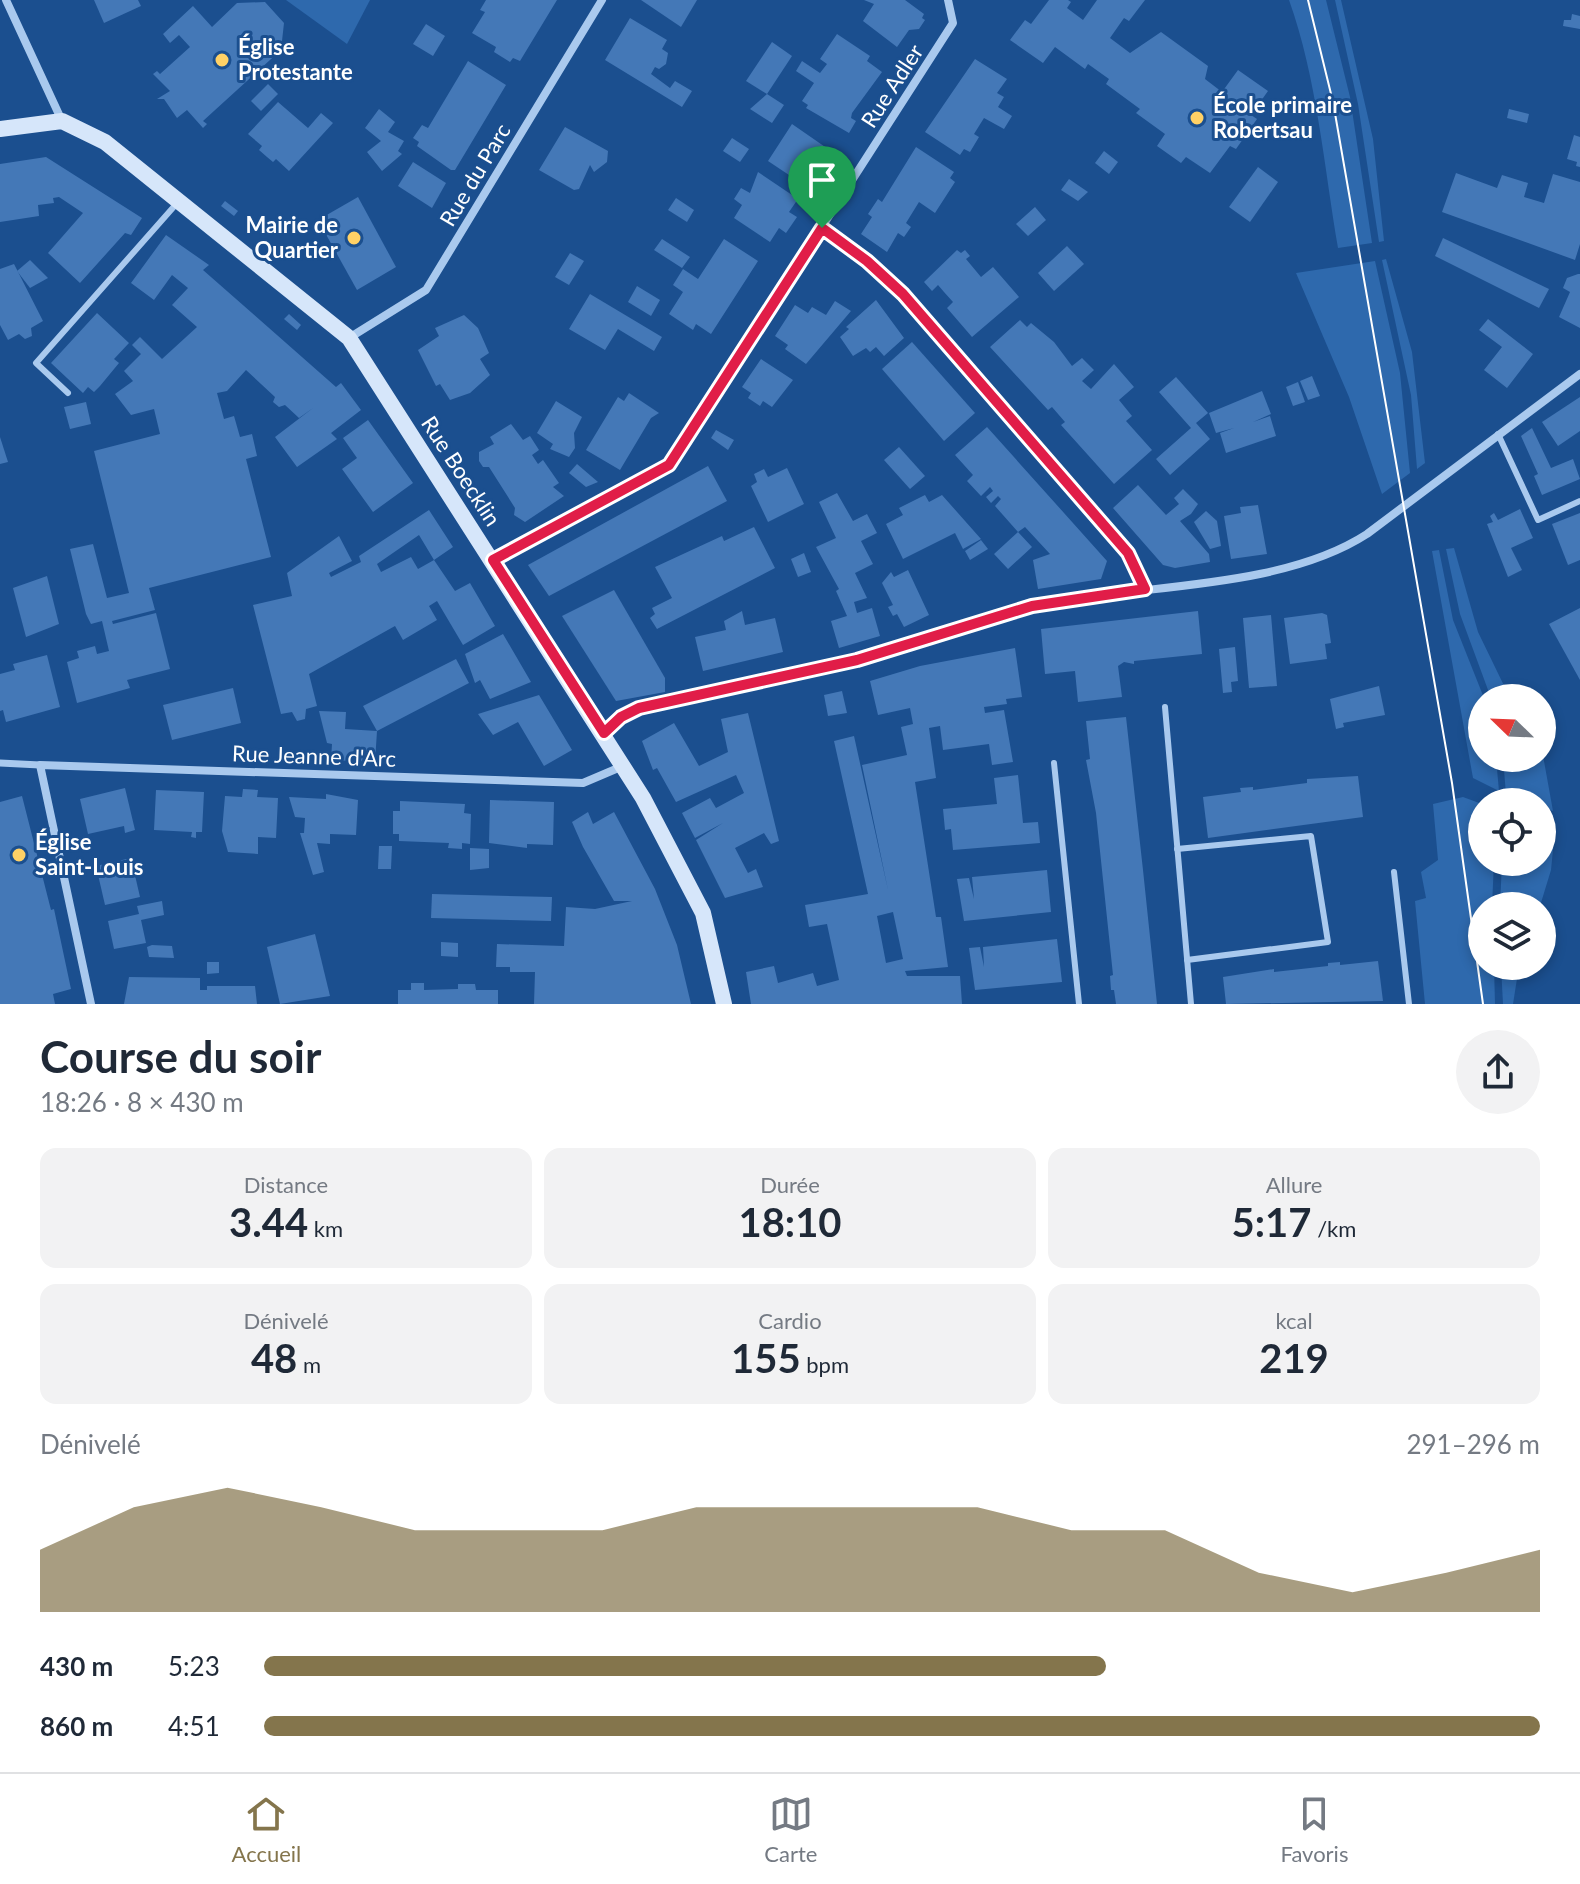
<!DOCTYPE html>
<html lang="fr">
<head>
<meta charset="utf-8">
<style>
  body { margin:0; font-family:Lato,sans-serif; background:#f2f2f3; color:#1f2937; height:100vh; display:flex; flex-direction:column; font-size:30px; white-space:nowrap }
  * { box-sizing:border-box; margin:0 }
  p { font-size:26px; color:#747a83 }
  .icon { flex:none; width:44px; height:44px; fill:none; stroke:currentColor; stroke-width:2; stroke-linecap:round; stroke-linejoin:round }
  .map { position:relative; height:1004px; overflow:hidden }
  .panel { display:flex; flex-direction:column; background:#fff; flex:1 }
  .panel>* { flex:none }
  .needle { width:52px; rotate:293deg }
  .tools { position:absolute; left:1468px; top:684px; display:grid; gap:16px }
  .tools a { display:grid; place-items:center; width:88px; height:88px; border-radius:50%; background:#fff; box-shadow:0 4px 12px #0003; font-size:40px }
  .pin { position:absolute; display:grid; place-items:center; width:68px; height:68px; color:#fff; margin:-82px -34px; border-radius:50% 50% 50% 0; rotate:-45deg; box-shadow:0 0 8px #0007 }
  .pin .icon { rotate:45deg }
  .round { display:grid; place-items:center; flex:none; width:84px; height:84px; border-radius:42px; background:#f2f2f3 }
  .overview { display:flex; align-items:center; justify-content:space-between; height:136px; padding:0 40px }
  h1 { font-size:44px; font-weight:700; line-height:60px }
  .stats { display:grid; grid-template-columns:repeat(3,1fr); gap:12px; height:136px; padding:8px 40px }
  .stats div { display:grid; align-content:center; border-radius:16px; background:#f2f2f3; text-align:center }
  .stats b { font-size:40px; font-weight:700 }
  .stats small { font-size:22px; font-weight:400 }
  .stats p { font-size:22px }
  .chart { height:224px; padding:16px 40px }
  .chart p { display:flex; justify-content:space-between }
  .chart svg { width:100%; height:144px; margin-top:8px; fill:#84754c; opacity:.7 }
  ul { padding:0 40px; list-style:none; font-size:26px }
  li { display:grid; grid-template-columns:128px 96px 1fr; align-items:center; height:60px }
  li i { height:20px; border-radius:10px; background:#84754c }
  .menu { display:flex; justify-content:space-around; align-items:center; height:112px; border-top:2px solid #e0e1e3; background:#fff; font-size:22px; color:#747a83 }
  .menu a { display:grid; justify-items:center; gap:4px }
  .menu .active { color:#84754c }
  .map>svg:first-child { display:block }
  .green { fill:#2e69ad }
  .building { fill:#4478b7; fill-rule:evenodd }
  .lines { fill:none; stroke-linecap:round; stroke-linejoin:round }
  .service { stroke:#a9c9ee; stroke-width:6 }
  .pedestrian { stroke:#a9c9ee; stroke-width:7 }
  .minor { stroke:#a9c9ee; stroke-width:8 }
  .secondary { stroke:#d6e6fa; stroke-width:16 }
  .tram { stroke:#fff; stroke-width:2 }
  .route-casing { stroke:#fff; stroke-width:16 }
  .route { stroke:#e11d48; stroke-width:10 }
  .poi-dot { fill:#ffd166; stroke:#1b4f8f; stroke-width:3 }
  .labels { text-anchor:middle; stroke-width:6; stroke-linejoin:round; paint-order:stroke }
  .poi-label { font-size:22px; font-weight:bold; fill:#fff; stroke:#1b4f8f; text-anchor:start }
  .street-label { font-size:22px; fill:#fff; stroke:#1b4f8f }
</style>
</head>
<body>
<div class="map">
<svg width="1580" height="1004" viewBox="0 0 1580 1004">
  <rect width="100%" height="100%" fill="#1b4f8f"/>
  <g class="green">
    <path d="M286 0H370L347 44Z"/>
    <path d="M1289 0H1326L1350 97 1372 243 1338 248C1324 166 1317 78 1289 0Z"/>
    <path d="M1335 0H1341L1373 139 1384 241 1379 242 1358 104Z"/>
    <path d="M1386 259 1412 352 1425 463 1417 469 1411 395 1382 260Z"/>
    <path d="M1375 261 1400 373 1410 473 1382 494 1349 397 1296 273Z"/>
    <path d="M1454 548 1478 632 1510 698H1491L1460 614 1446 549Z"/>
    <path d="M1439 550 1453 620 1484 698 1482 758H1496L1499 791 1473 778 1432 551Z"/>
    <path d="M1542 750 1553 811 1542 807V802H1528L1506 794 1503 758H1542Z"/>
    <path d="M1463 797 1482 804V862H1494L1492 906H1482V966H1494L1495 1004H1425L1415 901 1426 898 1421 872 1438 860 1433 804Z"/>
    <path d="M1542 825 1555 830 1551 870 1540 906H1500L1502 862H1542Z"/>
    <path d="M1501 966H1519L1513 1004H1503Z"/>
  </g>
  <g class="building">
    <path d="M94 0H138L141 6 104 23Z"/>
    <path d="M486 0H557L520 61 513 58 510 62 494 52 496 47 472 33 485 12 480 10Z"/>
    <path d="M641 0H697L681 27Z"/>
    <path d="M864 0H905L924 14 922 18 925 20 919 29 909 30 897 47 863 21 874 4Z"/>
    <path d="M1049 0H1068L1071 2 1067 8 1083 20 1097 0H1145L1129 21 1124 18 1110 38 1130 53 1161 32 1208 66 1205 79 1222 92 1238 70 1268 91 1251 115 1257 119 1236 149 1230 146 1210 173 1186 157 1181 163 1157 146 1165 134 1136 113 1140 109 1106 84 1109 79 1088 64 1085 69 1055 47 1043 63 1010 40 1025 20 1031 24Z"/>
    <path d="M265 2 284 23 281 50 203 121 207 124 203 128 187 110 177 118 164 99H157L170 91 153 74 157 71 160 74 190 47 179 35 170 43 163 34 193 6 212 27 237 3Z"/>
    <path d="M1572 14 1580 16V29L1563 26 1564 20H1571Z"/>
    <path d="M630 18 667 40 662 49 668 53 666 64 659 69 655 67 651 74 670 88 675 81 692 91 682 107 605 60Z"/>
    <path d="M426 24 445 36 433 56 413 44Z"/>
    <path d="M837 34 870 56 867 61 882 72 852 113 851 118 856 121 849 133 806 108 808 105 802 101 814 83 796 71 802 61 820 73 827 64 820 59Z"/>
    <path d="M772 42 792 56 767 94 746 81Z"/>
    <path d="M975 59 1007 79 997 93 1004 97 998 107 1012 116 1004 129 984 118 974 134 979 137 970 152 964 149 960 155 925 132Z"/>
    <path d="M468 61 506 85 455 170H451L417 146 419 142 413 138 422 125 428 128Z"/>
    <path d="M268 84 278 94 261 111 251 101Z"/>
    <path d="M767 94 784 105 772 123 750 109Z"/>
    <path d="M278 102 308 128 321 113 333 123 289 171 276 159 273 162 267 157 259 150 262 146 248 134Z"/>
    <path d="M379 109 395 122 388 132 404 141 398 151 402 154 382 171 367 152 381 141 365 128Z"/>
    <path d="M1509 109 1529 114 1527 123 1507 118Z"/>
    <path d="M792 124 831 151 829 163 820 166 811 180 796 171 792 177 768 161Z"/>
    <path d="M565 127 608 151 607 162 594 172 590 165 579 189 574 190 539 170Z"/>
    <path d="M1574 135 1580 137V167L1576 166 1577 162 1567 159Z"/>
    <path d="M732 138 749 149 740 162 723 151Z"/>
    <path d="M916 147 954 172 950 178 955 182 935 213 919 202 906 223 911 227 904 237 898 233 887 252 861 234 872 217 868 214 878 199 882 202Z"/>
    <path d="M1104 151 1118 162 1109 174 1095 163Z"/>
    <path d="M46 157 142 218 131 235 125 233 80 283 48 253 83 213 59 197 53 198 54 203 38 205 39 216 0 222V164Z"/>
    <path d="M413 162 446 183 432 208 398 186Z"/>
    <path d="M1258 167 1278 182 1250 222 1229 207Z"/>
    <path d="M758 172 798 199 789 212 797 217 786 233 779 228 770 242 734 218 742 205 734 199 741 188 750 193Z"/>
    <path d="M1456 173 1497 188 1502 175 1528 183 1524 197 1544 203 1553 174 1580 182V244L1575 260 1442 212Z"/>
    <path d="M1069 179 1088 192 1078 201 1061 190Z"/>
    <path d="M358 197 396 267 357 290 318 220Z"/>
    <path d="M676 198 694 210 687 222 668 210Z"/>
    <path d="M225 201 238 211 234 216 221 206Z"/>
    <path d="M1035 207 1046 220 1028 236 1016 224Z"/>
    <path d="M166 235 209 265 203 270 336 387 341 383 361 410 331 433 337 439 297 467 275 437 313 408 299 418 285 405 279 407 273 402 275 397 246 370 227 391 217 393 224 419 234 416 240 437 252 434 257 456 246 459 271 557 149 588 155 610 112 621 113 624 156 613 170 669 127 680 130 688 77 703 67 662 79 658 77 651 95 646 97 654 109 651 102 621 91 624 86 614 70 549 93 544 107 598 129 593 94 451 160 434 154 409 131 415 115 394 133 381 124 371 141 354 132 345 140 337 162 359 197 327 172 305 188 288 172 275 154 300 131 283Z"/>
    <path d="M1443 238 1549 289 1539 308 1435 256Z"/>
    <path d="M662 239 690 257 682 268 654 250Z"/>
    <path d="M724 239 758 261 711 334 696 324 693 330 669 314 683 292 673 285 683 269 698 279Z"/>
    <path d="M1067 246 1084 264 1054 291 1038 273Z"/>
    <path d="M957 250 961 253 965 250 970 256 966 259 981 277 993 267 1019 297 972 337 947 308 953 302 944 292 938 285 932 291 924 282Z"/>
    <path d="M570 253 584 261 569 285 555 277Z"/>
    <path d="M30 260 48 278 30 288 17 271Z"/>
    <path d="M14 264 43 321 31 328 32 336 25 339 19 334 8 340 0 325V269Z"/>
    <path d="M1578 274H1580V328L1559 317 1570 292 1563 288 1567 278Z"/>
    <path d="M637 286 660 300 651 316 628 302Z"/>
    <path d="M590 294 662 337 654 351 618 329 605 350 569 329Z"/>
    <path d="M876 300 904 338 884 356 876 347 870 352 866 348 853 356 840 337 849 329 846 327Z"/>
    <path d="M835 301 851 311 806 364 785 349 788 345 775 336 795 305 808 313 812 307 826 315Z"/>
    <path d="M97 313 129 343 114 359 119 363 100 386 94 392 88 387 83 393 51 363Z"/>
    <path d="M289 314 301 325 297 330 284 319Z"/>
    <path d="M464 315 478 328 489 353 480 359 490 375 470 393 450 400 440 384 436 386 418 350 439 336 435 328Z"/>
    <path d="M1488 319 1533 354 1507 388 1484 370 1502 347 1479 330Z"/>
    <path d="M1020 320 1027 327 1031 323 1054 342 1072 366 1082 358 1094 370 1082 381 1091 389 1114 364 1134 387 1119 400 1132 416 1126 421 1152 450 1114 484 1061 425 1065 422 1052 407 1048 410 990 347Z"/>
    <path d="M912 342 975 413 944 441 882 369Z"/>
    <path d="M761 359 793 380 772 407 763 401 760 406 748 398 751 393 742 387Z"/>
    <path d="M1312 376 1320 396 1308 400 1300 381Z"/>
    <path d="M1176 377 1208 413 1196 423 1210 439 1170 475 1156 459 1191 428 1159 392Z"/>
    <path d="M1298 382 1305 402 1293 406 1286 387Z"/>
    <path d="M1262 391 1271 414 1253 422 1270 416 1276 436 1226 453 1220 433 1234 428 1216 433 1209 413Z"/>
    <path d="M629 393 659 413 651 418 620 470 586 450 618 397 624 401Z"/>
    <path d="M1580 397V431L1558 446 1542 422Z"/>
    <path d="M556 401 582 417 574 433 575 448 569 457 550 449 553 444 537 433Z"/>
    <path d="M86 402 91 424 70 429 64 407Z"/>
    <path d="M368 420 413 483 373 512 342 469 357 458 343 438Z"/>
    <path d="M511 424 523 440 530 436 539 450 532 455 538 464 543 460 559 483 553 487 564 496 525 522 514 515 515 508 489 467H483L479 461V452L494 444 490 437Z"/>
    <path d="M987 427 1107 561 1101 579 1038 589 1033 560 1050 554 1025 527 1018 532 1032 547 1008 569 994 554 1018 532 995 506 1001 499 998 496 991 503 986 497 993 491 990 487 981 496 967 481 973 475 955 455Z"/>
    <path d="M1532 428 1551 468 1573 459 1580 479 1542 495 1534 476 1538 474 1521 436Z"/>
    <path d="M716 430 734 440 728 450 711 438Z"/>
    <path d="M0 437 8 462 0 464Z"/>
    <path d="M899 447 925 476 910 489 884 460Z"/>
    <path d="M577 464 598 482 586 487 569 473Z"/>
    <path d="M708 466 727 501 549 596 528 565Z"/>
    <path d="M787 468 804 504 768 522 751 486 757 482 754 474 764 469 768 477Z"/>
    <path d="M1138 485 1166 515 1179 504 1174 498 1183 489 1198 504 1191 514 1180 521 1209 554 1210 562 1175 568 1163 565 1113 508Z"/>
    <path d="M837 493 853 521 867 514 877 533 861 541 873 564 855 573 867 598 854 602 857 613 872 608 880 636 839 648 831 621 847 616 836 591 839 589 816 547 836 538 819 502Z"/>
    <path d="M925 495 929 502 942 495 981 539 963 549 955 533 903 559 886 524 903 515 899 508Z"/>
    <path d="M1258 505 1267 554 1231 559 1224 516 1241 513 1240 507Z"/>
    <path d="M1520 509 1533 538 1511 548 1522 570 1508 577 1487 524 1493 522 1490 516 1494 513 1498 520Z"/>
    <path d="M429 510 453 547 434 560 419 535 377 564 381 572 411 557 418 569 434 560 455 591 470 583 495 626 463 645 437 601 429 606 437 620 403 640 395 626 309 674 317 706 306 709 305 719 297 721 292 712 281 714 253 605 292 596 287 573 339 536 352 561 329 573 331 577 361 562 359 556Z"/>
    <path d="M1206 511 1217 521 1221 546 1210 549 1194 522Z"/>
    <path d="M1580 513V560L1568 565 1552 524Z"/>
    <path d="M754 527 775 568 657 629 650 618 655 614 652 608 672 598 655 567 722 536 724 541Z"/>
    <path d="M981 540 988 549 970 560 965 551Z"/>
    <path d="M804 553 811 572 798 577 791 559Z"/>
    <path d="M908 570 929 615 904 627 897 614 893 616 888 607 893 605 882 583 891 572 894 577Z"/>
    <path d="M47 576 59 624 26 637 13 588Z"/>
    <path d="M614 590 665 678V692L616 701 562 616Z"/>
    <path d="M1580 608V680L1549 624Z"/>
    <path d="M742 611 745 625 775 618 783 652 703 671 695 637 726 630 724 621Z"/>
    <path d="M1198 611 1202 654 1134 661V664L1124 662 1118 666 1122 697 1078 702 1075 671 1045 674 1041 629Z"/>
    <path d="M1322 613 1327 615 1331 643 1325 644 1327 659 1290 664 1284 618Z"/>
    <path d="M1271 615 1277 686 1249 688 1243 618Z"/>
    <path d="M503 634 531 682 490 699 480 680 475 683 465 654Z"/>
    <path d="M1235 647 1238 681 1231 682 1232 692 1223 693 1219 649Z"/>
    <path d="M1015 648 1022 697 1006 699 1007 704 984 707 985 713 1004 710 1013 762 992 765 989 744 943 750 940 726 929 728 936 778 915 782 936 917H941L948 967 905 971 907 976H960L962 1004H751L746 972 774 966 778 983 813 973 817 986 839 980 827 924 809 927 805 905 868 894 834 741 854 736 888 890 862 765 907 755 901 727 913 724 910 708 878 715 870 681 920 666ZM893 912 903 959 886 963 877 916Z"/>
    <path d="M47 655 60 707 6 722 3 710 0 711V674L15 670 13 664Z"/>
    <path d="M456 659 469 683 377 731 375 762 331 760 332 744 327 743 319 711 346 712 345 729 377 731 363 706Z"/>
    <path d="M1379 686 1385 715 1343 723 1344 727 1336 729 1330 699Z"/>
    <path d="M233 688 241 723 172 740 163 705Z"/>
    <path d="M842 691 847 713 828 716 824 695Z"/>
    <path d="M539 695 572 750 544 766 518 722 493 735 478 714Z"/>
    <path d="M748 713 779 841 771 844 764 833 735 848 748 873 756 869 763 887 725 898 696 840 723 823 695 838 682 813 710 798 716 808 744 793 736 775 676 802 657 768 653 770 642 741 674 723 699 766 728 752 721 719Z"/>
    <path d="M1126 717 1143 870 1157 1004H1116L1114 990H1111L1110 976 1113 975 1096 813 1086 760 1090 759 1086 721Z"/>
    <path d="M1018 775 1023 823 1038 822 1040 843 953 850 951 829 945 830 943 809 997 804 994 778Z"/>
    <path d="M1358 776 1363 817 1208 838 1203 797 1241 792 1240 788 1253 787V790L1307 783V779Z"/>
    <path d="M125 788 135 830 125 833 124 826 88 834 80 799Z"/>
    <path d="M243 789 258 790 257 797 278 798 276 838 258 837V854L228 852 222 831 225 796 242 797Z"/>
    <path d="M156 790 204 792 202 832H196V838L191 837 192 832 154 830Z"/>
    <path d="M326 794 358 800 356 835 330 834V844L317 843 324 872 313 875 300 833H304L305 818 295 817 289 797 326 799Z"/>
    <path d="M22 796 51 910 54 909 71 989 53 994 55 1004H0V802Z"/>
    <path d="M490 800 554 802 553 845 527 844V848L489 843Z"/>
    <path d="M400 801 465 804 464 813 471 814 470 844 462 843V849L448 848 449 843 399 841V834H393V811H400Z"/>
    <path d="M588 812 593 824 614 812 655 889 677 945 691 1004H534L535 972H510V967H496L497 944 564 946 566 907 595 909 632 901H614L583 847 572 822Z"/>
    <path d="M379 846H392L391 869H378Z"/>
    <path d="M470 848 489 849V868L470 870Z"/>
    <path d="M131 858 140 897 105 905 96 866Z"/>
    <path d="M1047 870 1051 912 964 921 957 879 969 878 974 899 972 877Z"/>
    <path d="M432 894 552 897 551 921 431 918Z"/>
    <path d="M162 901 164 915 141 920 146 943 114 949 108 921 139 914 137 906Z"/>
    <path d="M315 934 330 996 280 1004 267 947Z"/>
    <path d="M1057 939 1062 982 975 990 969 948 980 947 984 967 983 947Z"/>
    <path d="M441 942 458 943V957L441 956Z"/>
    <path d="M152 945 172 946 174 958 149 957 147 947Z"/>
    <path d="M1378 961 1383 1001 1226 1004 1223 977 1274 969V972L1328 966V963L1340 962V965Z"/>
    <path d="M207 962H219V973L207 974Z"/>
    <path d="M129 977 200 978V990H207V986H255L257 1004H124Z"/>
    <path d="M411 983H424V990L458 989V984H475L476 990H498V1004H398V990H411Z"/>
  </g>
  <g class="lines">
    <g class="service">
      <path d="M68 393 36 363 178 202"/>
      <path d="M1498 434 1538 520 1580 501"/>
      <path d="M1165 707 1191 1004"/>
      <path d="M1054 763 1079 1004"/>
      <path d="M1177 849 1311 836 1328 942 1187 960"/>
      <path d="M1394 872 1409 1004"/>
    </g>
    <path class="pedestrian" d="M0 763 40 765"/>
    <g class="minor">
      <path d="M6 0 62 121"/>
      <path d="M822 228 867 261 903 294 1128 553 1145 589"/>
      <path d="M349 338 426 290 602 0"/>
      <path d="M493 560 669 465 953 23 948 0"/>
      <path d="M604 733 621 717 639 708C712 692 786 679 858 659 916 644 973 619 1032 606 1135 584 1279 591 1367 534L1580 374"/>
      <path d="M91 1004 40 765 583 783 623 766"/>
    </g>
    <path class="secondary" d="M0 129 62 121 105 142 349 338 643 798 703 913 724 1004"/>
    <path class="tram" d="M1308 0 1333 102 1452 783 1483 1004"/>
  </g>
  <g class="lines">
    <g class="route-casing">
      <path id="route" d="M822 228 867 261 903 294 1128 553 1145 589 1032 606 857 660 639 708 621 717 604 733 493 560 669 465Z"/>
    </g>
    <use href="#route" class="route"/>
  </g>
  <g class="poi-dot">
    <circle cx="222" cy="60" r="8"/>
    <circle cx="1197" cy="118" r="8"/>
    <circle cx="354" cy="238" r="8"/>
    <circle cx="19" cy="855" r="8"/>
  </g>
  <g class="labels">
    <g class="poi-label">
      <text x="238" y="55">Église<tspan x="238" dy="25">Protestante</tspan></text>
      <text x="1213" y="113">École primaire<tspan x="1213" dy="25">Robertsau</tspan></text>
      <text x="338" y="233" text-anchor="end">Mairie de<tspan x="338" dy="25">Quartier</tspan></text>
      <text x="35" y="850">Église<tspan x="35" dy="25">Saint-Louis</tspan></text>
    </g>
    <g class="street-label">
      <text transform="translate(892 86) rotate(-57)" y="8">Rue Adler</text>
      <text transform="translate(475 175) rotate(-59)" y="8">Rue du Parc</text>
      <text transform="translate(461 471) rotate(57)" y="8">Rue Boecklin</text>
      <text transform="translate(314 756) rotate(2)" y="8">Rue Jeanne d'Arc</text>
    </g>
  </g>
</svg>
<div class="tools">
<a><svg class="needle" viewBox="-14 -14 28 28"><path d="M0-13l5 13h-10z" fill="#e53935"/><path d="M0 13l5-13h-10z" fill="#747a83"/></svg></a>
<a><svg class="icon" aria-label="locate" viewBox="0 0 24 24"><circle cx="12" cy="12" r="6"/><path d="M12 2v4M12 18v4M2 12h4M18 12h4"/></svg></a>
<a><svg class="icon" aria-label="layers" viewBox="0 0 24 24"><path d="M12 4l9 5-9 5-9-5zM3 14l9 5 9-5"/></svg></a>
</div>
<div class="pin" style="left:822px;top:228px;background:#1e9e55"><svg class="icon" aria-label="arrive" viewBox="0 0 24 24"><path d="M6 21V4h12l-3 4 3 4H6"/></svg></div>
</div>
<section class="panel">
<div class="overview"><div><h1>Course du soir</h1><p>18:26 · 8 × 430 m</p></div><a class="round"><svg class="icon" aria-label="share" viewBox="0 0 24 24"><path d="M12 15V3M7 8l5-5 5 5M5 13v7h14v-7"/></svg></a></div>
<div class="stats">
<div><p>Distance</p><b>3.44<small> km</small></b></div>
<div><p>Durée</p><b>18:10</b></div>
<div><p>Allure</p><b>5:17<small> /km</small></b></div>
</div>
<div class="stats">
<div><p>Dénivelé</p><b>48<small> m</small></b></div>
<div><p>Cardio</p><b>155<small> bpm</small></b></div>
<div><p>kcal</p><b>219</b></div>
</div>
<div class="chart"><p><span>Dénivelé</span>291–296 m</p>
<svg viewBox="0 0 160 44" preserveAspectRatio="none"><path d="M0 44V25L10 12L20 6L30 12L40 19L50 19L60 19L70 12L80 12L90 12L100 12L110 19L120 19L130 32L140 38L150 32L160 25V44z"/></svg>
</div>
<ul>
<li><b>430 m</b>5:23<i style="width:66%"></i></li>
<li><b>860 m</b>4:51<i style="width:100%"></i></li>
</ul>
</section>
<nav class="menu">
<a class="active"><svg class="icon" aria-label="home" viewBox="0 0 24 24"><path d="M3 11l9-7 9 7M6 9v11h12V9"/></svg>Accueil</a>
<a><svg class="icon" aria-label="map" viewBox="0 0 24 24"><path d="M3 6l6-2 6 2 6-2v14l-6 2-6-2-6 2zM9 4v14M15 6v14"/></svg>Carte</a>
<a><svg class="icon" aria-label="saved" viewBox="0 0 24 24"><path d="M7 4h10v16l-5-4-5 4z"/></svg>Favoris</a>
</nav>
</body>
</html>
